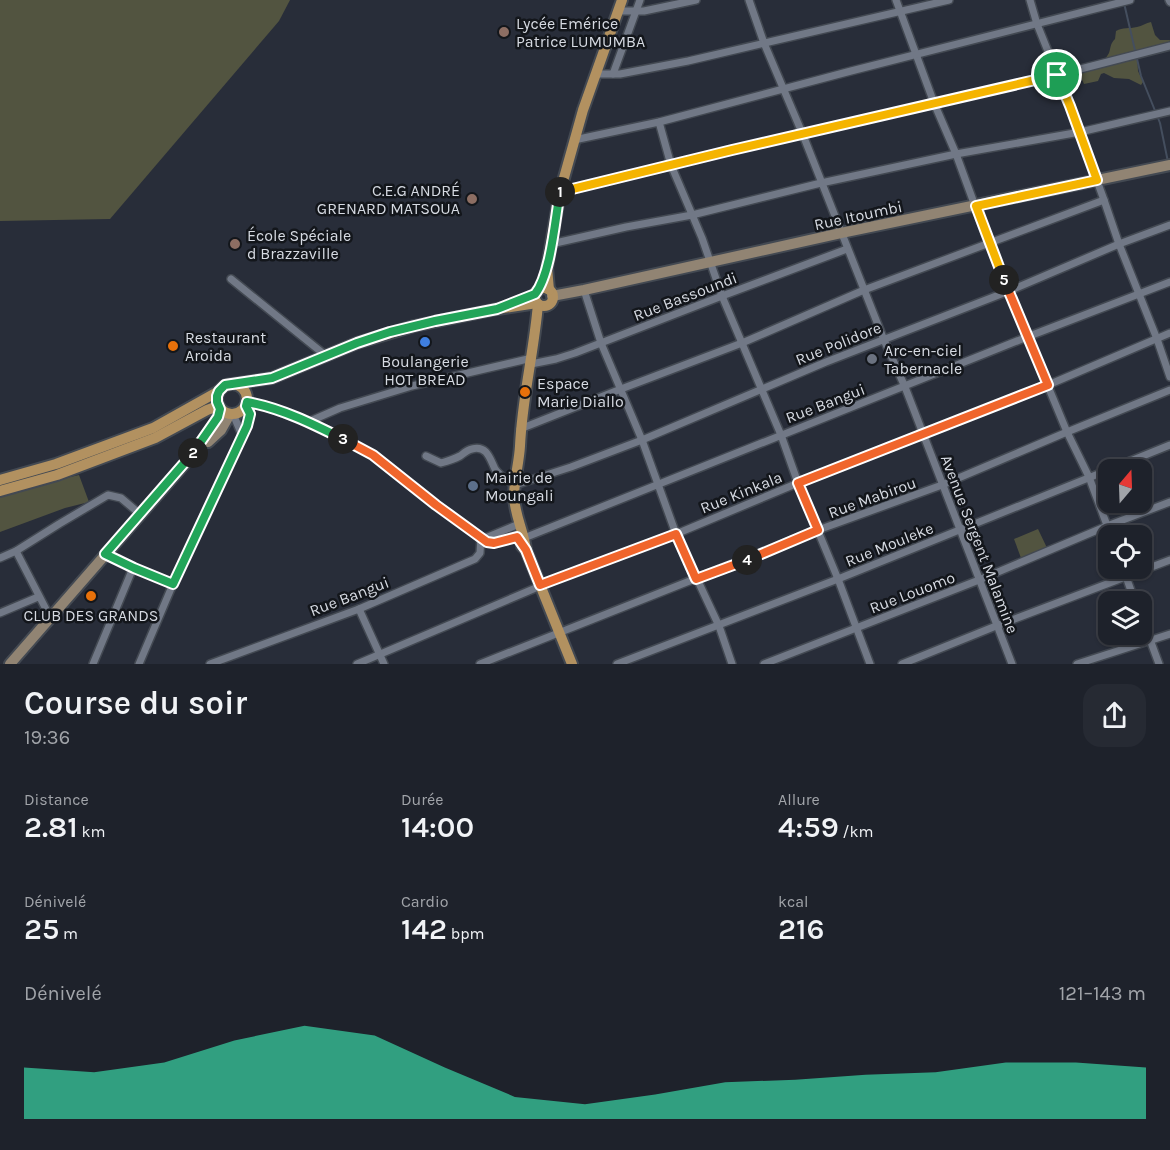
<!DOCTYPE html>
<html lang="fr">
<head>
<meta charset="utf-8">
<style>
  body { margin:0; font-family:Karla,sans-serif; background:#262a33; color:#f1f3f6; height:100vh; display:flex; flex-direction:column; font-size:22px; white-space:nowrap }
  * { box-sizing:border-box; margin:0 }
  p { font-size:20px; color:#a1a4a9 }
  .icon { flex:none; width:33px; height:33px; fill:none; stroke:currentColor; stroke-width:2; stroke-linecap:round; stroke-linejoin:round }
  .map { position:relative; height:664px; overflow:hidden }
  .panel { display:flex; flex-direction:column; background:#1e222b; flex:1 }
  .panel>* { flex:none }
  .needle { width:39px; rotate:19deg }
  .buttons { position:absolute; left:1098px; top:459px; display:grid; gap:12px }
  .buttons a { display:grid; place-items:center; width:54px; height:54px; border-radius:12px; background:#1e222b; box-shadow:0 2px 4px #0004,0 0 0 2px #3c3f47; font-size:30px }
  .pin { position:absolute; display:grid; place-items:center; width:51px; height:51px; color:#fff; margin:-26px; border:3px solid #fff; border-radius:50%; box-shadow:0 2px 6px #0007 }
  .km { position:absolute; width:30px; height:30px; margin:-15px; border-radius:50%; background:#222; color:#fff; font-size:16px; line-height:30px; text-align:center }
  .round { display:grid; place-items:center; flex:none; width:63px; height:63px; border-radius:18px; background:#262a33 }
  .overview { display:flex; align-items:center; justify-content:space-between; height:102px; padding:0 24px }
  h1 { font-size:33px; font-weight:600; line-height:45px }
  .metrics { display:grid; grid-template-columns:repeat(3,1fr); gap:9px; height:102px; padding:6px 24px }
  .metrics div { display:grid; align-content:center }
  .metrics b { font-size:30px; font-weight:600 }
  .metrics small { font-size:16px; font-weight:400 }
  .metrics p { font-size:16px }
  .chart { height:168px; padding:12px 24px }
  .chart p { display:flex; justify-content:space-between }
  .chart svg { width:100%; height:108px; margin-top:6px; fill:#3ad4a5; opacity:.7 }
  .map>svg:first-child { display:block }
  .green { fill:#525440 }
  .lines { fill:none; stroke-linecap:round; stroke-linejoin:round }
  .stream { stroke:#444e5e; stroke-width:2 }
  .street-casing { stroke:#434952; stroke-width:10 }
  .secondary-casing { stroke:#434952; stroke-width:14 }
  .primary-casing { stroke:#434952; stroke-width:14 }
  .street { stroke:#717886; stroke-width:7 }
  .secondary { stroke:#918473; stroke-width:10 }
  .primary { stroke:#b29160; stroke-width:10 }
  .split-1-casing { stroke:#fff; stroke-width:12 }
  .split-2-casing { stroke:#fff; stroke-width:12 }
  .split-3-casing { stroke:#fff; stroke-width:12 }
  .split-4-casing { stroke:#fff; stroke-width:12 }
  .split-5-casing { stroke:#fff; stroke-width:12 }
  .split-6-casing { stroke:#fff; stroke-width:12 }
  .split-1 { stroke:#f5b400; stroke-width:8 }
  .split-2 { stroke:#22a559; stroke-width:8 }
  .split-3 { stroke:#22a559; stroke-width:8 }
  .split-4 { stroke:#f0652b; stroke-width:8 }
  .split-5 { stroke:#f0652b; stroke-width:8 }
  .split-6 { stroke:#f5b400; stroke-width:8 }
  .education-dot { fill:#8d6e63; stroke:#13161b; stroke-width:2 }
  .shop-dot { fill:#3f7fe0; stroke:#13161b; stroke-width:2 }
  .food-dot { fill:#e8710a; stroke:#13161b; stroke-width:2 }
  .worship-dot { fill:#6b7280; stroke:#13161b; stroke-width:2 }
  .service-dot { fill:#5c6f8a; stroke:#13161b; stroke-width:2 }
  .labels { text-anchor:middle; stroke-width:5; stroke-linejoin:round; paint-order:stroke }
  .poi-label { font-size:16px; fill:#d6dae2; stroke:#13161b; text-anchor:start }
  .street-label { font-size:16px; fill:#d6dae2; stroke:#13161b }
</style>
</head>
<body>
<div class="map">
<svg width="1170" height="664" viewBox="0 0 1170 664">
  <rect width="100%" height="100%" fill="#282d39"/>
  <g class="green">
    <path d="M0 0H290L279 21 110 219 0 221Z"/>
    <path d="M1151 22 1155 35 1160 40H1170L1169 44 1137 53 1138 71 1143 82 1141 85 1129 79 1114 78 1104 73 1101 74 1098 81 1084 84 1079 73C1089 69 1104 64 1109 53 1111 47 1110 44 1115 39L1116 31C1123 27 1129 29 1137 27 1142 26 1146 23 1151 22Z"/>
    <path d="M79 475 89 502 65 508 0 532V493Z"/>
    <path d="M1038 529 1048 550 1037 555 1034 552 1021 558 1014 539Z"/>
  </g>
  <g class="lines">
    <path class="stream" d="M1124 3 1141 76 1160 123 1168 162"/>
    <g class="street-casing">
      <g id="street">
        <path d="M749 0 764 43 803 135 884 340 905 387 1012 664"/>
        <path d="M896 0 934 103 956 154 989 244 1067 432 1089 477 1111 536"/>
        <path d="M1030 0 1037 24 1070 106 1104 200 1119 244 1157 339 1170 377"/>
        <path d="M1169 0 1170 2"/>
        <path d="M618 11H644L696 0"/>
        <path d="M596 74H620L688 61 949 0"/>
        <path d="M613 74 640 0"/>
        <path d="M659 122 671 165 702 238 722 296 781 435 798 483 838 579 870 664"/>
        <path d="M574 140 659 122 851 71 1130 0"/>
        <path d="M560 192 732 150 1057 75 1170 46"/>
        <path d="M551 244 626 227 692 215 821 183 956 154 1080 132 1170 111"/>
        <path d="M231 279 325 355"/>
        <path d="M584 290 601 343 642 440 676 534 719 626 732 664"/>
        <path d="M531 364 556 359 575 353 722 296 847 249"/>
        <path d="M247 402 258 404 308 422 373 455 436 505 487 542 494 543 523 535"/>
        <path d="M233 414 242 435"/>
        <path d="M308 422 340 408 412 386 532 358"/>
        <path d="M520 429 621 389 742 343 864 290 1104 200"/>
        <path d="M426 456 441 463C448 461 454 459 460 456 464 453 467 450 472 449 487 445 490 459 495 469 499 475 504 478 510 482"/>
        <path d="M515 485 571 467 642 440 826 362 1009 291 1119 244 1170 225"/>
        <path d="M524 538 1027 337 1170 282"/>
        <path d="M483 539 519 524"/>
        <path d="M16 551 50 617"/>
        <path d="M105 554 133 568 173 584"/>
        <path d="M0 558 16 551 59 524 108 495 121 498 140 514"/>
        <path d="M1123 568 1135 602"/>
        <path d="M359 609 384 664"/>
        <path d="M0 613 38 597"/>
        <path d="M1142 618 1159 664"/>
        <path d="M93 664 133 568"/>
        <path d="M139 664 173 584 247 426 250 414 246 406"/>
        <path d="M210 664 359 609 475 559 480 553 481 537"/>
        <path d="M357 664 571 573 676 534 798 483 1048 385 1170 333"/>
        <path d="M480 664 818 530 942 485 1067 432 1170 390"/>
        <path d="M617 664 838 579 1170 445"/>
        <path d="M764 664 979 580 1107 526 1170 502"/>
        <path d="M902 664 996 626 1170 560"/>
        <path d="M1077 664 1170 634"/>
      </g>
    </g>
    <g class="secondary-casing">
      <g id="secondary">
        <path d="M552 296 584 290 841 233 1170 165"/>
        <path d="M208 442 221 430 230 414"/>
        <path d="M10 664 194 453 216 422 220 409"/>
      </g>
    </g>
    <g class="primary-casing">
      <g id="primary">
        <circle cx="544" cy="297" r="9"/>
        <path d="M549 290 547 268 560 192 583 110 622 0"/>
        <circle cx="232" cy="399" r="15"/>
        <path d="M233 384 272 378 357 343 414 326 497 309 537 303"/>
        <path d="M0 480 56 464 153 428 219 391"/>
        <path d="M0 491 57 475 155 438 207 410 218 406"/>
        <path d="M522 546 526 550 572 664"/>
        <path d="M526 550C524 532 515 516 514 497 514 480 519 463 520 446 522 399 534 352 538 304"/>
      </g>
    </g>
    <use href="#street" class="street"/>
    <use href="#secondary" class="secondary"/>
    <use href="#primary" class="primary"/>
  </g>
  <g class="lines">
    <g class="split-1-casing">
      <path id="split-1" d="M560 192 732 150 1057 75"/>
    </g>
    <g class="split-2-casing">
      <path id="split-2" d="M193 453 218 417 220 409 217 402V396L219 391 225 385 272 378 357 343 390 332 435 321 497 309 535 294C551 274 555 219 560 192"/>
    </g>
    <g class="split-3-casing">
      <path id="split-3" d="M193 453 105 554 134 568 173 584 247 426 250 414 246 406 247 402C281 408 313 424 343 439"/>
    </g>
    <g class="split-4-casing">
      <path id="split-4" d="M343 439 373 455 436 505 487 542 494 543 517 537 526 550 540 585 676 534 696 579 747 560"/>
    </g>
    <g class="split-5-casing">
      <path id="split-5" d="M747 560 818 530 798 483 1048 385 1004 280"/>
    </g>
    <g class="split-6-casing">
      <path id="split-6" d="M1004 280 976 206 1097 180 1070 106 1057 75"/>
    </g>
    <use href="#split-1" class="split-1"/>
    <use href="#split-2" class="split-2"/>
    <use href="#split-3" class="split-3"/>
    <use href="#split-4" class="split-4"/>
    <use href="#split-5" class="split-5"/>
    <use href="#split-6" class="split-6"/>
  </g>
  <g class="education-dot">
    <circle cx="504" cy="32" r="6"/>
    <circle cx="472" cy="199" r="6"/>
    <circle cx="235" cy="244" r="6"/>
  </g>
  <circle class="shop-dot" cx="425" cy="342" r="6"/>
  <g class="food-dot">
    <circle cx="173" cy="346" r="6"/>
    <circle cx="525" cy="392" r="6"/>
    <circle cx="91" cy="596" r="6"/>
  </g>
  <circle class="worship-dot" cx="872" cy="359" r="6"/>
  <circle class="service-dot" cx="473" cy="486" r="6"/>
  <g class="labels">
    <g class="poi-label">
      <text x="516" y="29">Lycée Emérice<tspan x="516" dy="18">Patrice LUMUMBA</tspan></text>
      <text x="460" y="196" text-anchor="end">C.E.G ANDRÉ<tspan x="460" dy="18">GRENARD MATSOUA</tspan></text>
      <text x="247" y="241">École Spéciale<tspan x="247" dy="18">d Brazzaville</tspan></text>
      <text x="185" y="343">Restaurant<tspan x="185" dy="18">Aroida</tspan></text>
      <text x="884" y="356">Arc-en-ciel<tspan x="884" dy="18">Tabernacle</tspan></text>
      <text x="425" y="367" text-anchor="middle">Boulangerie<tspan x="425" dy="18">HOT BREAD</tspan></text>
      <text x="537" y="389">Espace<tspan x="537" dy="18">Marie Diallo</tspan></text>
      <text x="485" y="483">Mairie de<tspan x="485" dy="18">Moungali</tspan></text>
      <text x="91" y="621" text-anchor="middle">CLUB DES GRANDS</text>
    </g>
    <g class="street-label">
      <text transform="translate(858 215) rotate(-12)" y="6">Rue Itoumbi</text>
      <text transform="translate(685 296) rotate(-21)" y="6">Rue Bassoundi</text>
      <text transform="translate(838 343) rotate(-22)" y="6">Rue Polidore</text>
      <text transform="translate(825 403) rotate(-21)" y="6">Rue Bangui</text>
      <text transform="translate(741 492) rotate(-22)" y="6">Rue Kinkala</text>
      <text transform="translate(872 497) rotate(-20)" y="6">Rue Mabirou</text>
      <text transform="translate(889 544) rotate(-22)" y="6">Rue Mouleke</text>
      <text transform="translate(980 544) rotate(69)" y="6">Avenue Sergent Malamine</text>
      <text transform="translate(912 592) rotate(-21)" y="6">Rue Louomo</text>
      <text transform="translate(349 596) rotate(-21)" y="6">Rue Bangui</text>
    </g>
  </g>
</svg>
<div class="buttons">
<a><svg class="needle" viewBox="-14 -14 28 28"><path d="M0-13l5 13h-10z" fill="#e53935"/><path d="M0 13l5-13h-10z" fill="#a1a4a9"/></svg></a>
<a><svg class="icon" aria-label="locate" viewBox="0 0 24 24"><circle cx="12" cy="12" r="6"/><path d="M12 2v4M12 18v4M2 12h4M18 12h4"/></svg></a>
<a><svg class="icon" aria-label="layers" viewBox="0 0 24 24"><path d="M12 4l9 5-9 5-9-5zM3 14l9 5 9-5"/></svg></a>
</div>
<div class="pin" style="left:1057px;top:75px;background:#1e9e55"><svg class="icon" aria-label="arrive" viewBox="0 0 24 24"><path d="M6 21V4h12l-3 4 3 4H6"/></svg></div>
<b class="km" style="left:560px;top:192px">1</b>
<b class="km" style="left:193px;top:453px">2</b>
<b class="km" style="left:343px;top:439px">3</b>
<b class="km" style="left:747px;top:560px">4</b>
<b class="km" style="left:1004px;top:280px">5</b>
</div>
<section class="panel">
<div class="overview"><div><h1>Course du soir</h1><p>19:36</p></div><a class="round"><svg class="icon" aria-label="share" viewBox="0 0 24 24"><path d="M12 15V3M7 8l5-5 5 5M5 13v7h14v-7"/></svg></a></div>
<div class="metrics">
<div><p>Distance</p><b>2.81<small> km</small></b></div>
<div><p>Durée</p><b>14:00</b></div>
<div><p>Allure</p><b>4:59<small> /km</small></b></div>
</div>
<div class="metrics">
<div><p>Dénivelé</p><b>25<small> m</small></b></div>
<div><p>Cardio</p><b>142<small> bpm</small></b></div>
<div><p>kcal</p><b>216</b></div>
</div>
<div class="chart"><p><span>Dénivelé</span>121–143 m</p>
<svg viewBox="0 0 160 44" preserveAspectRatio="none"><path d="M0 44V23L10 25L20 21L30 12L40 6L50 10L60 23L70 35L80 38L90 34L100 29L110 28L120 26L130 25L140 21L150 21L160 23V44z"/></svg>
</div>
</section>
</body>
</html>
